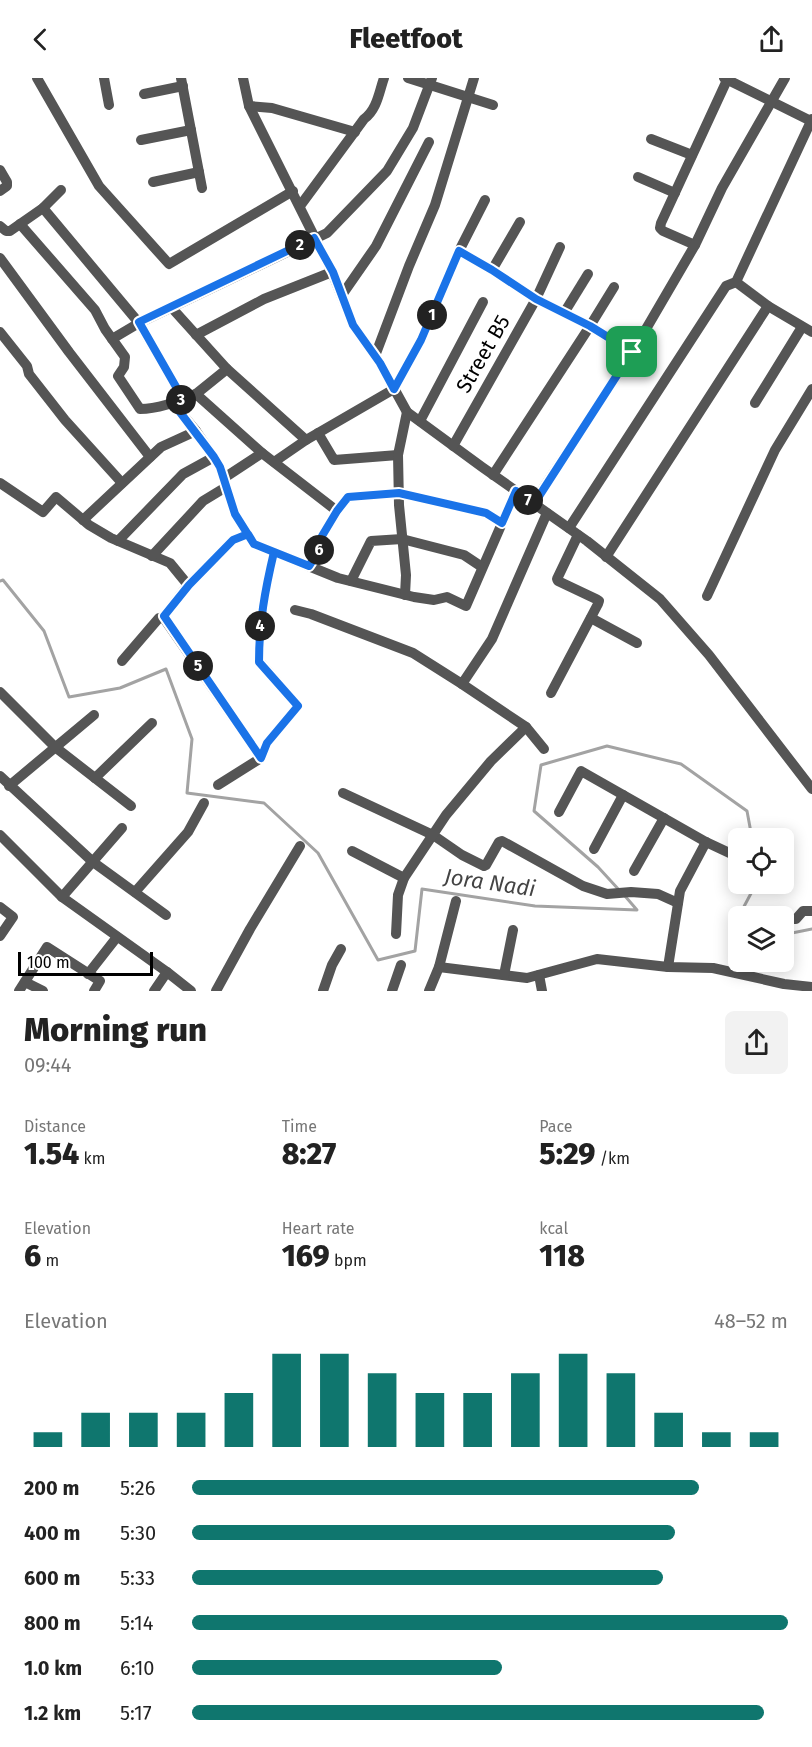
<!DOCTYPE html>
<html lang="en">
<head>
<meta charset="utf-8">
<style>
  body { margin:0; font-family:"Fira Sans",sans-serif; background:#f2f2f2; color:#222; height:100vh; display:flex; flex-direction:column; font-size:22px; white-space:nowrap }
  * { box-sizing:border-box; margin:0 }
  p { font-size:20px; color:#767676 }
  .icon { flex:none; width:33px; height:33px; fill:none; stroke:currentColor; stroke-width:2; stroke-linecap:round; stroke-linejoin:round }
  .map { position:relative; height:913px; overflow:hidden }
  .details { display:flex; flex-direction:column; background:#fff; flex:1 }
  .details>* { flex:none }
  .buttons { position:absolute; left:728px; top:750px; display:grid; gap:12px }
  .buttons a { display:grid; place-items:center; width:66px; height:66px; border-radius:9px; background:#fff; box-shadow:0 3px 15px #0003; font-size:30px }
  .scale { position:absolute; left:18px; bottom:15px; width:135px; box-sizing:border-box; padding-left:6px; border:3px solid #000; border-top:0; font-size:16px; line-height:21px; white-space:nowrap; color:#000; -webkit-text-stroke:4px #fff; paint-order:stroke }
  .pin { position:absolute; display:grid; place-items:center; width:51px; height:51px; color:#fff; margin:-26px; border-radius:12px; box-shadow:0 3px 9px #0006 }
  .km { position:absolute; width:30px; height:30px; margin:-15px; border-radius:50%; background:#222; color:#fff; font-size:16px; line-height:30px; text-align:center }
  .round { display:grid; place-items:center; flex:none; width:63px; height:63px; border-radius:9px; background:#f2f2f2 }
  .overview { display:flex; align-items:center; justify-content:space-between; height:102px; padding:0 24px }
  h1 { font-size:33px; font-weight:800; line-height:45px }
  .metrics { display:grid; grid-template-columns:repeat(3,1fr); gap:9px; height:102px; padding:6px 24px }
  .metrics div { display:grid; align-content:center }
  .metrics b { font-size:30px; font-weight:800 }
  .metrics small { font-size:16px; font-weight:400 }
  .metrics p { font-size:16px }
  .chart { height:168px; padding:12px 24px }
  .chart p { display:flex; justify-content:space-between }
  .chart svg { width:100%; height:108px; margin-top:6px; stroke:#0f766e; stroke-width:6 }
  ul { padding:0 24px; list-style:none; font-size:20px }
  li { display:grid; grid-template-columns:96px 72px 1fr; align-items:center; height:45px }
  li i { height:15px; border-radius:8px; background:#0f766e }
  header { display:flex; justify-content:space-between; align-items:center; height:78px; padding:0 24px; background:#fff; font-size:27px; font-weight:800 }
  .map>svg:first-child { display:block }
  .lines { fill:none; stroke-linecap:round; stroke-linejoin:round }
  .stream { stroke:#a3a3a3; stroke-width:3 }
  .minor { stroke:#555; stroke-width:10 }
  .route-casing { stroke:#fff; stroke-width:12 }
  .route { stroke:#1a73e8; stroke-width:8 }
  .labels { text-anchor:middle; stroke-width:4.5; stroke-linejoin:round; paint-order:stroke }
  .street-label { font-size:21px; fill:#000; stroke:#fff }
  .water-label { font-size:22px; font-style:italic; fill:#444; stroke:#fff }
</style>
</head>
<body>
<header><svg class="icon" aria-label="back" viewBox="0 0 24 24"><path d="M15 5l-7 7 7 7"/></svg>Fleetfoot<svg class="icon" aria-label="share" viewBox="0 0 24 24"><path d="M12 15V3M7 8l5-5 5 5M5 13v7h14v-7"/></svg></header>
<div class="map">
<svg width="812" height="913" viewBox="0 0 812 913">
  <rect width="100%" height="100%" fill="#fff"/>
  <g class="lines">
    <g class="stream">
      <path d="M0 503 3 502 44 553 69 619 120 610 166 591 192 661 187 715 264 725 318 775 378 882 415 873 422 811 535 828 637 832 625 818"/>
      <path d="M620 813 598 789 534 733 541 687 607 668 681 686 747 733 752 760"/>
      <path d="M746 838 740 836 756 806"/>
      <path d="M783 854 787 856 812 851"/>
    </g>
    <g class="minor">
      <path d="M37 0 99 108 169 186 293 113"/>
      <path d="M104 0 109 27"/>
      <path d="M181 0 202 110"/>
      <path d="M243 0 249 28 332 194 353 247 380 285 407 334 482 389 587 463 660 521 709 577 812 711"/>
      <path d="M408 0 493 27"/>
      <path d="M724 0 811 43"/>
      <path d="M144 16 183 8"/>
      <path d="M249 28 272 30 355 54"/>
      <path d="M651 61 692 77"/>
      <path d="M141 62 191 52"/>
      <path d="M0 92 7 104V108L0 113"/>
      <path d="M638 99 675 115"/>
      <path d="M153 104 199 94"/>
      <path d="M300 128 364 41C377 32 379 14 384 0"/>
      <path d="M43 130 139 245 183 321"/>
      <path d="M20 146 95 232 105 251 125 279 124 289 118 298 140 331C159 331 178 323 196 316L262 375"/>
      <path d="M0 148 6 153H10L43 130 61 112"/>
      <path d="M695 167 663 153 660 150 661 145 728 0"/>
      <path d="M459 173 485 122"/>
      <path d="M0 180 69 274 150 379"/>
      <path d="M492 192 536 221 590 248 632 275"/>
      <path d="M736 204 768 228"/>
      <path d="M342 217 376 168 429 64"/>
      <path d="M171 229 227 291"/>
      <path d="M564 235 588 196"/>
      <path d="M0 254 27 288 29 296 65 342 122 405"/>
      <path d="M196 257 264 221 332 194"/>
      <path d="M112 261 139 245 327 155 387 93 413 50 432 0"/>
      <path d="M375 278 409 188 435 127 474 0"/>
      <path d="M196 316 227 291 306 362 274 384"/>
      <path d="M173 325 196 353 214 379 220 389 235 436 254 466 338 500 414 519 434 522 447 519 466 528 516 413"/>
      <path d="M755 325 802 249"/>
      <path d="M420 343 483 224"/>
      <path d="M318 355 334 382 398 377"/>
      <path d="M306 362 394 311 421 262 459 173 492 192 520 144"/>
      <path d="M453 368 536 221 560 169"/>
      <path d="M493 397 590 248 614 209"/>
      <path d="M224 400 262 375 337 433 322 458V468L309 488"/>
      <path d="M0 405 43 434 56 419 89 447 111 460 170 485 188 507"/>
      <path d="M533 426 632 275 695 167 722 110 785 0"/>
      <path d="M337 433 348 419 399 415 486 435 502 445"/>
      <path d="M83 442 161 369 196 353"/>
      <path d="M569 450 726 208 736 204 812 41"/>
      <path d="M118 463 183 396 214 379"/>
      <path d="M152 478 203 423 226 409"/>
      <path d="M606 479 768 228 812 254"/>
      <path d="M351 503 371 463 402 461 464 477 482 489"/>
      <path d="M405 517 406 497 399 427 398 377 407 334"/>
      <path d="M707 518 775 372 812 311"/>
      <path d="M295 532 311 536 413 575 462 606 492 561 547 435"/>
      <path d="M163 539 261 680 218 707"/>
      <path d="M591 540 637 565"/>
      <path d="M122 583 159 540 163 539 188 507 233 462 248 456"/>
      <path d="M462 606 526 649 544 671"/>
      <path d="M0 614 55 669 131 728"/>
      <path d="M551 615 598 526 599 523 596 521 558 503 557 501 578 457"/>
      <path d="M261 680 267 665 298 628 259 583C259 544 265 513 274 474"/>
      <path d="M0 698 93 784 166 837"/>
      <path d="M95 700 152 645"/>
      <path d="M9 708 94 637"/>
      <path d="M343 715 433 757 462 777 484 788 486 787 499 764 502 763 583 808 607 816 631 814 658 816 678 825"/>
      <path d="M559 734 581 693 706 764 738 779"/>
      <path d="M0 757 62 819 167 894"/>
      <path d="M594 771 623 717"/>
      <path d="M352 773 404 800"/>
      <path d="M634 793 664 740"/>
      <path d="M135 814 188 754 204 725"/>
      <path d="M62 819 122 750"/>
      <path d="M0 829 13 839 0 858"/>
      <path d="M752 833 764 838"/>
      <path d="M783 841H796L803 833H812"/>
      <path d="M396 856 398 817 404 800 446 737 491 683 526 649"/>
      <path d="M439 889 527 900 597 881 668 889 713 890 784 906 812 909"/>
      <path d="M668 889 680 813 706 764"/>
      <path d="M88 896 117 859"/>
      <path d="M504 897 513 852"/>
      <path d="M539 897 542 913"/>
      <path d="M25 904 43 913"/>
      <path d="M19 913 47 869 100 903 94 913"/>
      <path d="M154 913 167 894 191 913"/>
      <path d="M216 913 250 851 300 768"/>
      <path d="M323 913 332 887 341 871"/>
      <path d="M392 913 401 887"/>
      <path d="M429 913 439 889 456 823"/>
    </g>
  </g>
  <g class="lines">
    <g class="route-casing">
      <path id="route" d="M632 274 590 248 536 221 492 192 459 173 421 262 394 311 380 285 353 247 333 194 314 160 139 244 183 321 173 325 214 379 220 389 235 436 254 466 274 474C265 512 259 545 259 584L298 628 267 665 261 680 164 538 189 507 233 462 248 456 254 466 309 488 322 468V458L337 433 348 419 399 415 486 435 502 445 516 413 534 426 632 274"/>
    </g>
    <use href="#route" class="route"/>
  </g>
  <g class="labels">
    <g class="street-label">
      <text transform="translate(483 276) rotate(-60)" y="7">Street B5</text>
    </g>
    <g class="water-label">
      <text transform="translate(490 804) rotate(8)" y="8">Jora Nadi</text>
    </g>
  </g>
</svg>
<div class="buttons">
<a><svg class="icon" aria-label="locate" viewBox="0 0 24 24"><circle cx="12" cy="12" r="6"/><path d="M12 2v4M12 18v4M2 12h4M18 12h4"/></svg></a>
<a><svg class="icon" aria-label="layers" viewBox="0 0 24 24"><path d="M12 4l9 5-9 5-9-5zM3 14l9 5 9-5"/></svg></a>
</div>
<div class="scale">100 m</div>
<div class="pin" style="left:632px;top:274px;background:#1e9e55"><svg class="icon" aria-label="arrive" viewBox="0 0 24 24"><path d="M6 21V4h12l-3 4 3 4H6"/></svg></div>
<b class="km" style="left:432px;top:237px">1</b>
<b class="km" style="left:300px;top:167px">2</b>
<b class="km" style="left:181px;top:322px">3</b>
<b class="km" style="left:260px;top:548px">4</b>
<b class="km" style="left:198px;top:588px">5</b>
<b class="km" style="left:319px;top:472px">6</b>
<b class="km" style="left:528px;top:422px">7</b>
</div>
<section class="details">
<div class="overview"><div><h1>Morning run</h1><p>09:44</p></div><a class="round"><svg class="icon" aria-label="share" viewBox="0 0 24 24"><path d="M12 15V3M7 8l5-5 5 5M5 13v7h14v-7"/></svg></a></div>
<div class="metrics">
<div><p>Distance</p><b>1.54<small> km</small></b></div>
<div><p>Time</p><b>8:27</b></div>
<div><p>Pace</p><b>5:29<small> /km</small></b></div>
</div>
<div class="metrics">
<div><p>Elevation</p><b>6<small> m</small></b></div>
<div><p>Heart rate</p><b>169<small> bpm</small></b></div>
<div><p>kcal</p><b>118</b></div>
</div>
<div class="chart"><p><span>Elevation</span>48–52 m</p>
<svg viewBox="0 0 160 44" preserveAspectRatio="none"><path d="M5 44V38M15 44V30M25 44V30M35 44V30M45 44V22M55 44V6M65 44V6M75 44V14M85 44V22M95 44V22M105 44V14M115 44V6M125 44V14M135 44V30M145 44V38M155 44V38"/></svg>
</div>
<ul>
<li><b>200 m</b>5:26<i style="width:85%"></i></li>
<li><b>400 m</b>5:30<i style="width:81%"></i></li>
<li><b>600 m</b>5:33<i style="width:79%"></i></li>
<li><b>800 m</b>5:14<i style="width:100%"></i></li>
<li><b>1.0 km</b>6:10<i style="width:52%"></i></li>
<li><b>1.2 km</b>5:17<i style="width:96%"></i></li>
</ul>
</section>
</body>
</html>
